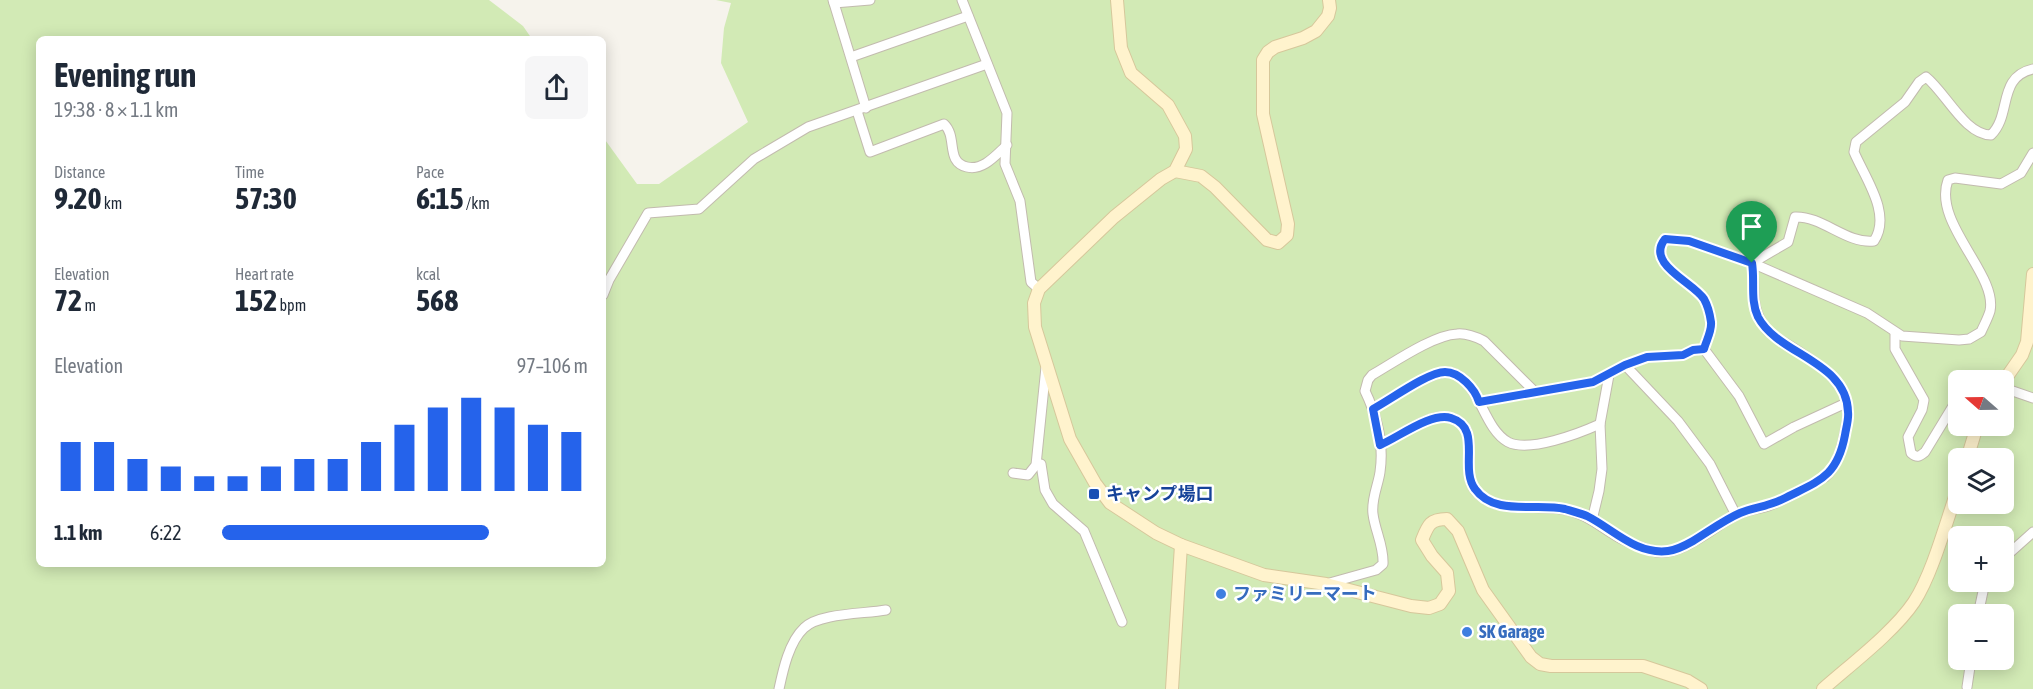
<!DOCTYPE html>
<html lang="en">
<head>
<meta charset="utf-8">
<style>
  body { margin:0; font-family:"Asap Condensed","Noto Sans JP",sans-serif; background:#f6f6f7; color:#1f2937; height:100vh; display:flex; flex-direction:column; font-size:22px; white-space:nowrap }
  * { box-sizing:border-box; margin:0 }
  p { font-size:20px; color:#747a83 }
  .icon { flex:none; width:33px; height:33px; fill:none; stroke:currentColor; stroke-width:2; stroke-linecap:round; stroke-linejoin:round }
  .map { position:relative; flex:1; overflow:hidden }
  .panel { position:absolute; left:36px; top:36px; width:570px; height:531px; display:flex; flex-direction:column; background:#fff; border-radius:9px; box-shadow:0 3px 15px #0003 }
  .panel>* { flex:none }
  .needle { width:39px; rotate:290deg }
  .controls { position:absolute; left:1948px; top:370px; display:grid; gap:12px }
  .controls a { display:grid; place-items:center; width:66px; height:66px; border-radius:9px; background:#fff; box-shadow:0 3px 15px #0003; font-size:30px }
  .pin { position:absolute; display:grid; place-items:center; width:51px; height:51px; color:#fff; margin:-62px -26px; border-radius:50% 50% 50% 0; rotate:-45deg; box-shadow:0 0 6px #0007 }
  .pin .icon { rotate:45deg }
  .round { display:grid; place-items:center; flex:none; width:63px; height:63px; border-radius:9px; background:#f6f6f7 }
  .head { display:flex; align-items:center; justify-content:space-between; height:102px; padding:0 18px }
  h1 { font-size:33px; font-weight:700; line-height:45px }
  .figures { display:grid; grid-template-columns:repeat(3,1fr); gap:9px; height:102px; padding:6px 18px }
  .figures div { display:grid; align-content:center }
  .figures b { font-size:30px; font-weight:700 }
  .figures small { font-size:16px; font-weight:400 }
  .figures p { font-size:16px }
  .chart { height:168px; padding:12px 18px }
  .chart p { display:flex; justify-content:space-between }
  .chart svg { width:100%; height:108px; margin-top:6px; stroke:#2563eb; stroke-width:6 }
  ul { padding:0 18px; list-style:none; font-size:20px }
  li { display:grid; grid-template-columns:96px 72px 1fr; align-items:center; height:45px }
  li i { height:15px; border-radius:8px; background:#2563eb }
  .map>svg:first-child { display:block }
  .green { fill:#d2eab5; fill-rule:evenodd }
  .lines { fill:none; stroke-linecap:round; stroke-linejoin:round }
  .street-casing { stroke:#c2bbae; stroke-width:11 }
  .secondary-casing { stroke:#d6c79b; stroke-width:14 }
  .street { stroke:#fff; stroke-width:9 }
  .secondary { stroke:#fff3cd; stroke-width:12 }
  .route-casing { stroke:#fff; stroke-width:12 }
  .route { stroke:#2563eb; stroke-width:8 }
  .transit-dot { fill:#1a4fb4; stroke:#fff; stroke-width:2 }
  .shop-dot { fill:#3f7fe0; stroke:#fff; stroke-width:2 }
  .labels { text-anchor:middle; stroke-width:5; stroke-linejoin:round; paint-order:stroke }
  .transit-label { font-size:18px; font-weight:bold; fill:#164399; stroke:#fff; text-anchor:start }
  .shop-label { font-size:18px; font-weight:bold; fill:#366cbe; stroke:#fff; text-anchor:start }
</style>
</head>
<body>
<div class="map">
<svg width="2033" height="689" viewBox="0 0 2033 689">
  <rect width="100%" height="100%" fill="#f6f3ec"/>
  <path class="green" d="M0 0H489L523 26 532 39H39V564H603V137L637 184H659L748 122 721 63 724 28 731 3 716 0H2033V689H0ZM1959 381H2004V426H1959ZM1959 459H2004V504H1959ZM1959 537H2004V582H1959ZM1959 615H2004V660H1959Z"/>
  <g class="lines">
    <g class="street-casing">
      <g id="street">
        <path d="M833 0 866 108"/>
        <path d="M962 0 1007 113 1005 164 1020 201 1031 282 1039 289"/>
        <path d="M834 3 870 0"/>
        <path d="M851 57 968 16"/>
        <path d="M857 111 870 152 944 124C958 137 945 162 967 167 983 171 996 155 1007 145"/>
        <path d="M1752 263 1788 242 1795 217C1823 216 1846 244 1874 241 1892 214 1865 178 1854 152L1856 142 1905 102 1919 82 1926 77C1946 93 1965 135 1991 135 2012 115 1997 77 2033 69"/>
        <path d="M603 295 609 280 648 213 699 209 754 159 808 127 987 64"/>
        <path d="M1895 333V349L1924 400 1922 410 1908 437 1911 453C1917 458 1919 457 1925 452L1959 396"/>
        <path d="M1704 349C1706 341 1712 331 1711 322 1710 314 1708 306 1704 299 1693 282 1645 264 1665 239L1689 241 1752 263 1867 313 1902 336 1959 340 1969 339 1981 332C1984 325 1988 318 1990 311 1998 274 1932 223 1948 180L1955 178 2001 184 2021 173 2033 153"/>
        <path d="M1704 349 1739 396 1764 444 1794 427 1846 403"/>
        <path d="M1625 365 1678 421 1710 464 1736 515"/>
        <path d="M1969 381 1981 378 1988 381"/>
        <path d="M2004 388 2033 398"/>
        <path d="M1479 402 1593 382 1625 365 1647 357 1683 355 1693 350 1704 349"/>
        <path d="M1373 409C1388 400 1431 371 1447 372 1479 374 1481 427 1508 442 1529 453 1580 433 1600 424"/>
        <path d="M1380 445C1399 437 1431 411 1451 418 1484 428 1459 469 1475 490 1495 515 1534 504 1561 509 1584 512 1599 526 1618 537 1628 543 1641 547 1652 551 1681 560 1716 523 1741 513 1750 509 1759 509 1768 506 1787 499 1806 487 1825 477 1837 466 1842 449 1845 432 1846 426 1848 420 1848 414 1850 382 1815 362 1792 347 1783 342 1772 336 1766 329 1748 304 1757 290 1752 263"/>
        <path d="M1036 465 1041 464 1045 490 1053 504 1084 531 1122 622"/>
        <path d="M1013 473 1028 475 1036 465 1046 367"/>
        <path d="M1592 520 1599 491 1602 469 1600 424 1609 375"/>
        <path d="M2004 558 2033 532"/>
        <path d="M1326 584 1376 570 1383 564C1384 546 1375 531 1373 514 1371 499 1378 486 1380 472 1384 445 1377 416 1365 391L1368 380 1372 375C1393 363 1433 335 1457 334 1466 333 1476 337 1484 341L1535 392"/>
        <path d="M1978 615 1985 582"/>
        <path d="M1967 687 1971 660"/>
        <path d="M779 689C783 670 789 642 804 628 819 613 864 614 886 610"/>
      </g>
    </g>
    <g class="secondary-casing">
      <g id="secondary">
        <path d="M1117 0 1121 48 1131 73 1168 105 1185 136 1186 149 1175 171 1161 179 1114 217 1039 289 1034 303 1035 327 1070 439 1095 483 1110 503 1156 533 1181 545 1264 575 1326 584 1411 606 1429 608 1440 604 1449 591 1447 573 1432 556 1422 540C1428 525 1430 519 1447 519L1458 531 1483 590 1531 657 1540 664 1551 666H1643L1688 681 1701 689"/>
        <path d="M1175 171 1201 176 1215 187 1267 240 1278 243 1287 235 1288 224 1263 114V60L1268 52 1275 47 1303 38 1316 31 1328 16 1330 8 1329 0"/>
        <path d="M2004 381 2022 355 2027 342 2033 274"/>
        <path d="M1967 459 1977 426"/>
        <path d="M1172 689 1181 545"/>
        <path d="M1823 689C1850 665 1894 632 1914 602 1933 573 1947 519 1959 485"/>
      </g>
    </g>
    <use href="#street" class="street"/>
    <use href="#secondary" class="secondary"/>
  </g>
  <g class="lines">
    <g class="route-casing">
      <path id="route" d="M1665 239 1689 241 1752 263C1755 281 1750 300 1758 317 1778 355 1847 361 1848 412 1849 419 1846 428 1845 435 1837 478 1818 481 1783 499 1767 507 1754 507 1740 513 1724 520 1708 532 1693 541 1686 545 1677 550 1668 551 1636 555 1613 529 1587 516 1580 513 1572 511 1565 509 1537 502 1495 517 1475 489 1459 468 1483 428 1451 418 1431 412 1399 437 1380 445L1373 409C1390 400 1428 372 1445 372 1460 372 1475 389 1479 402L1593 382 1625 365 1647 357 1683 355 1693 350 1704 349C1706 341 1712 331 1711 322 1710 315 1708 306 1704 299 1693 282 1645 264 1665 239Z"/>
    </g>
    <use href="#route" class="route"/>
  </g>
  <rect class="transit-dot" x="1088" y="488" width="12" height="12" rx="3"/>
  <g class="shop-dot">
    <circle cx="1221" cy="594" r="6"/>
    <circle cx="1467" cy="632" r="6"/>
  </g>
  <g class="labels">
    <g class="transit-label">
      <text x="1106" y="500">キャンプ場口</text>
    </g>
    <g class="shop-label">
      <text x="1233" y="600">ファミリーマート</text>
      <text x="1479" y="638">SK Garage</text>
    </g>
  </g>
</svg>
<div class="controls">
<a><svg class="needle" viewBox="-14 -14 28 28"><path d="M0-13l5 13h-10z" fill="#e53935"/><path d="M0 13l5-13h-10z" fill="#747a83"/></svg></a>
<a><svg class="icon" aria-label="layers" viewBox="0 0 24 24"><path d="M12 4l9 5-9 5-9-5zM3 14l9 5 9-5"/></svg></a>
<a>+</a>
<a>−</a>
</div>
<div class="pin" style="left:1752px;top:263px;background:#1e9e55"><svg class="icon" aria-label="arrive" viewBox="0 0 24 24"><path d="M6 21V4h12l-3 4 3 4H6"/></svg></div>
<section class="panel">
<div class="head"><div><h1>Evening run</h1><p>19:38 · 8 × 1.1 km</p></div><a class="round"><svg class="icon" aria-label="share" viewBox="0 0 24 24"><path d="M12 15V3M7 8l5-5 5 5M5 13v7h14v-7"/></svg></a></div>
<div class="figures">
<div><p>Distance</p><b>9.20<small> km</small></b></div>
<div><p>Time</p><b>57:30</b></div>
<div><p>Pace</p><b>6:15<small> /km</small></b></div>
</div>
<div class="figures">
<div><p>Elevation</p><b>72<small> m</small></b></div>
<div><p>Heart rate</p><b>152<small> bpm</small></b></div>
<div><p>kcal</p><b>568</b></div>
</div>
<div class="chart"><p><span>Elevation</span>97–106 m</p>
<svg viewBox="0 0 160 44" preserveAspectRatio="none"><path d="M5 44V24M15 44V24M25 44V31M35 44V34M45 44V38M55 44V38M65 44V34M75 44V31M85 44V31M95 44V24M105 44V17M115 44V10M125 44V6M135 44V10M145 44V17M155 44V20"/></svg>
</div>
<ul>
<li><b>1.1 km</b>6:22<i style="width:73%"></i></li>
</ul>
</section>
</div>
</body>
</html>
